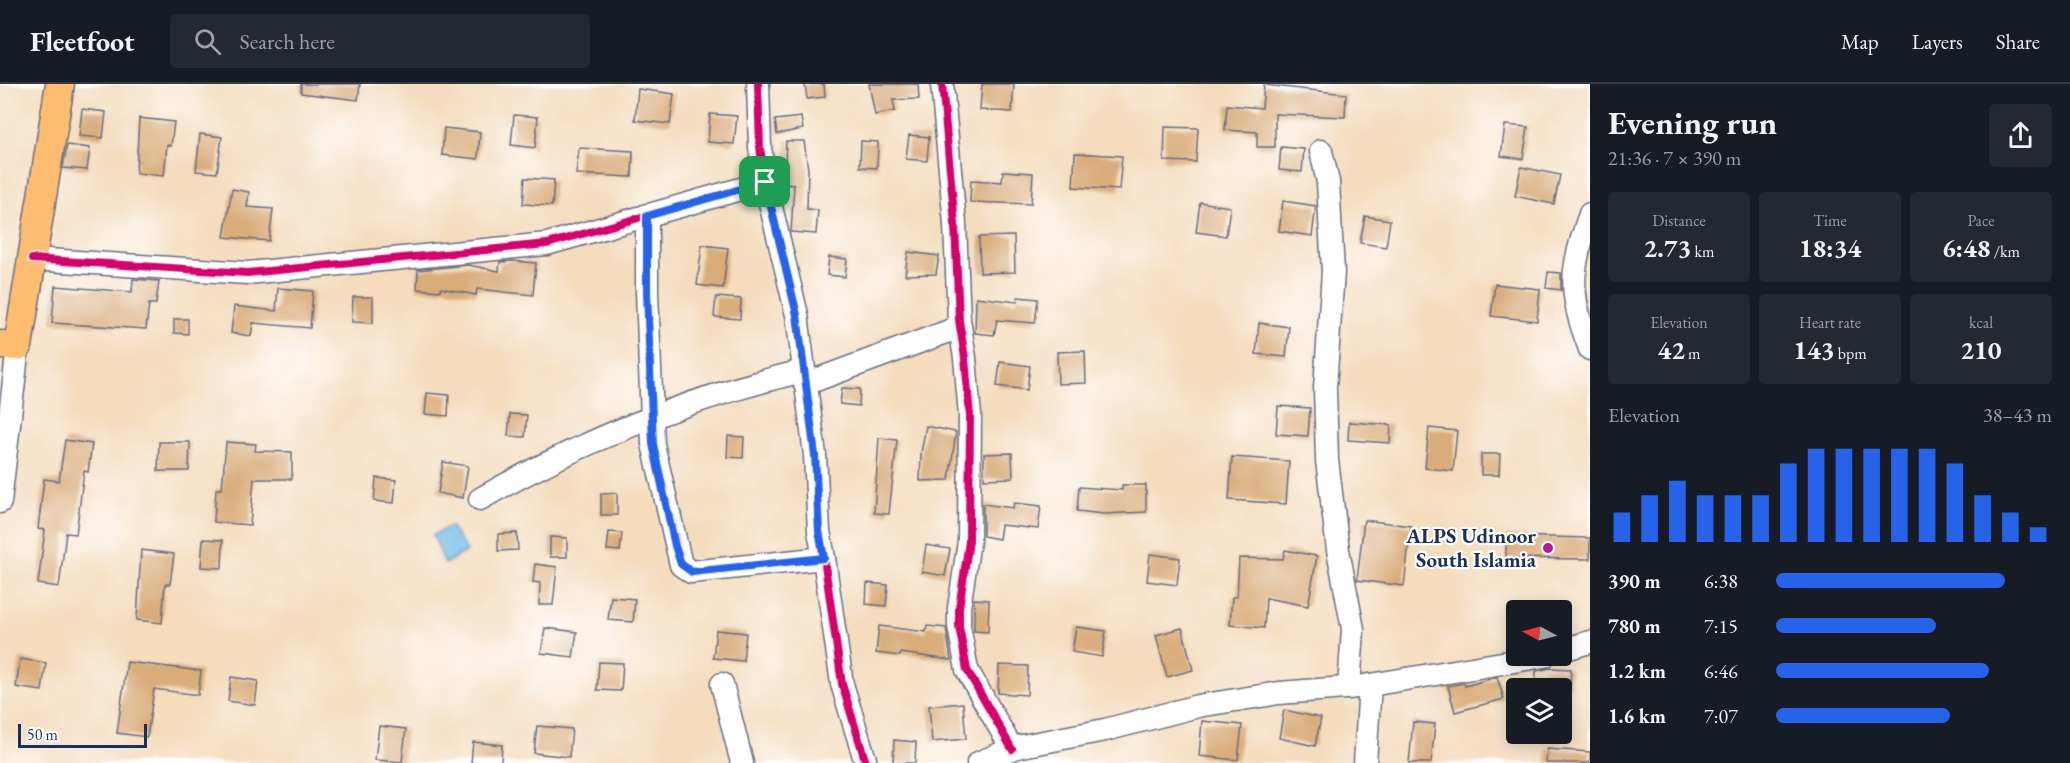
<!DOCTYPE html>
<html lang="en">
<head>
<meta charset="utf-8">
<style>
  body { margin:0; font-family:"EB Garamond",serif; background:#242831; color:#f1f3f6; height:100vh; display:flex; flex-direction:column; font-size:22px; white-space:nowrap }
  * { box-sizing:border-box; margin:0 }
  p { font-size:20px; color:#9ea1a6 }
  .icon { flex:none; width:33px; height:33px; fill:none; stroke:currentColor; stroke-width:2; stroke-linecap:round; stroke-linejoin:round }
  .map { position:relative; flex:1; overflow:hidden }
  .panel { display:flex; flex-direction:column; background:#171b24; width:480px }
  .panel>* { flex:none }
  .needle { width:39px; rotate:277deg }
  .buttons { position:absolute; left:1506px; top:516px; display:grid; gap:12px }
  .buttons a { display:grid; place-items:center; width:66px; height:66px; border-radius:6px; background:#171b24; box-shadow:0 3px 15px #0003; font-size:30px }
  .scale { position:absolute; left:18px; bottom:15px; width:129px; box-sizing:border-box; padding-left:6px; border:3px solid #1b2f5e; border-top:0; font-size:16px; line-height:21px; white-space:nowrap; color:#1b2f5e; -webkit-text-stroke:4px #fff; paint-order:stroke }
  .pin { position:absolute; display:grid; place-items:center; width:51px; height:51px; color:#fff; margin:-26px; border-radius:12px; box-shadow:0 3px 9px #0006 }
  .round { display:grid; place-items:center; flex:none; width:63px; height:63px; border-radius:6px; background:#242831 }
  .overview { display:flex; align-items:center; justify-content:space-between; height:102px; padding:0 18px }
  h1 { font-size:33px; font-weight:700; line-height:45px }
  .stats { display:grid; grid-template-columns:repeat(3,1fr); gap:9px; height:102px; padding:6px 18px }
  .stats div { display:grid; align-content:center; border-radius:6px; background:#242831; text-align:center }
  .stats b { font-size:26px; font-weight:700 }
  .stats small { font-size:16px; font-weight:400 }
  .stats p { font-size:16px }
  .chart { height:168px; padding:12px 18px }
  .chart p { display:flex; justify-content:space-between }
  .chart svg { width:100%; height:108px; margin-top:6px; stroke:#2563eb; stroke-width:6 }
  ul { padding:0 18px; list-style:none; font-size:20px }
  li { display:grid; grid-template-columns:96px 72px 1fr; align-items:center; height:45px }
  li i { height:15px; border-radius:8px; background:#2563eb }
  header { display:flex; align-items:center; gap:36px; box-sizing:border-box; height:84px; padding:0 30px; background:#171b24; border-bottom:2px solid #363941 }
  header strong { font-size:28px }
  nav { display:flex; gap:33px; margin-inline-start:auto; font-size:21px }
  .search { width:420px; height:54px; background:#242831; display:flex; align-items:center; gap:15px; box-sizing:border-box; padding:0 21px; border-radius:6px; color:#9ea1a6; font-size:22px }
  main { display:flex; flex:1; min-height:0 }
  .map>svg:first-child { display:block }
  .water { fill:#6bb9e5; stroke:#4374a2; stroke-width:1.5 }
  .building { fill:#d9ac7a }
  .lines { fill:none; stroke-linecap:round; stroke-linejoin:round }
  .minor-casing { stroke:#676c7f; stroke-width:25 }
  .major-casing { stroke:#676c7f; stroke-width:31 }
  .minor { stroke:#fff; stroke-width:22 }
  .major { stroke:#febc70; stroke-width:28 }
  .cycleway-casing { stroke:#fff; stroke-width:11 }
  .cycleway { stroke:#d6006c; stroke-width:8 }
  .route-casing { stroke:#fff; stroke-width:12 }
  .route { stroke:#2563eb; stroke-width:8 }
  .poi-dot { fill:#b5179e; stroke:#fff; stroke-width:2 }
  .labels { text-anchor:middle; stroke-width:4.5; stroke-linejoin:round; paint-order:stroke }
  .poi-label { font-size:21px; font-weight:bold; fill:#1b2f5e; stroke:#fff; text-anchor:end }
</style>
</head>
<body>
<header>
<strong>Fleetfoot</strong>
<div class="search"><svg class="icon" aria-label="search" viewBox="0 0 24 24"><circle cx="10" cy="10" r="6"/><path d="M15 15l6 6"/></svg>Search here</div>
<nav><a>Map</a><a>Layers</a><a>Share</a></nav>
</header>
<main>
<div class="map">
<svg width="1590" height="679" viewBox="0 0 1590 679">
  <rect width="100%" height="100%" fill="#fff"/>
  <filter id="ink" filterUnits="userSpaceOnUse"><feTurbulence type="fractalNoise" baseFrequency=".0167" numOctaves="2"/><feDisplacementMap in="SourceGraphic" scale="12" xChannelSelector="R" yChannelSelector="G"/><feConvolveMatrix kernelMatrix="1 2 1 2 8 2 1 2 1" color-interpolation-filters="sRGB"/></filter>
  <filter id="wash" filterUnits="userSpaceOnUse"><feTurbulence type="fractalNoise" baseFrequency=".008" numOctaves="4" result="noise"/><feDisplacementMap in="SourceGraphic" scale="24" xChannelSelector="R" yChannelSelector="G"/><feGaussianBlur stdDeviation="1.35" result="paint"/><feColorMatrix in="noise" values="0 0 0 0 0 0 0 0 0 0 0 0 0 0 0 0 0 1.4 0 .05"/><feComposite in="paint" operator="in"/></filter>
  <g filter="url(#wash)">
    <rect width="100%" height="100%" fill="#f4dcbd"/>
    <path class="water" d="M450 442 467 467 445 480 433 451Z"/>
    <g id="blocks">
      <g class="building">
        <path d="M301 0H360L358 16 301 9Z"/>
        <path d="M805 0H824L825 13 807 15Z"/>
        <path d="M869 0H918L919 15 893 16 895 27 875 31Z"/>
        <path d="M982 0H1014L1012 28 980 26Z"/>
        <path d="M1264 1 1346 10 1345 33 1275 30V63H1257V48L1225 46 1227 21 1262 24Z"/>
        <path d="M638 5 674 10 670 40 635 36Z"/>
        <path d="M82 25 106 28 103 54 79 52Z"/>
        <path d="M710 30 737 32 734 60 708 58Z"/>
        <path d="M514 31 538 33 535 64 511 61Z"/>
        <path d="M801 33 803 45 777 50 775 36Z"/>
        <path d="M139 34 174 38 171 62 167 61 164 92 136 89Z"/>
        <path d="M1505 41 1528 43 1523 75 1501 72Z"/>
        <path d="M1165 43 1198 44 1196 78 1164 77Z"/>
        <path d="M444 44 480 48 478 75 442 71Z"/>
        <path d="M200 50 222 53 217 89 196 87Z"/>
        <path d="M909 51 929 53 927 77 906 75Z"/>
        <path d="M786 57H804L808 85 807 125 818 126 816 150 791 148 794 101 784 100Z"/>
        <path d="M861 57 878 58 877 84 860 83Z"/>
        <path d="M67 61 90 64 87 86 63 84Z"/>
        <path d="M1281 63 1304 65 1302 88 1279 86Z"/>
        <path d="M579 64 633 67 632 93 576 90Z"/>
        <path d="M1075 69 1122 72 1119 106 1073 103Z"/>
        <path d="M1521 83 1560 91 1554 120 1515 112Z"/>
        <path d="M1003 87 1033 89 1031 120 970 118 971 96 1002 98Z"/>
        <path d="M525 94 554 96 552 122 523 120Z"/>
        <path d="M232 105 249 108 247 123 273 125 269 157 224 153Z"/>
        <path d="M1283 117 1316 122 1312 152 1279 147Z"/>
        <path d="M1200 118 1230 123 1226 152 1196 148Z"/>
        <path d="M1365 132 1390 136 1386 163 1360 159Z"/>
        <path d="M1014 152 1015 188 980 189 979 153Z"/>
        <path d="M702 161 728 164 723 204 697 201Z"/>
        <path d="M908 168 939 172 936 190 905 191Z"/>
        <path d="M829 173 847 175 845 193 827 191Z"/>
        <path d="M513 177 536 179 533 211 477 205 476 211 441 204 440 207 417 205 418 186 468 181 499 187 500 178Z"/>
        <path d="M1548 188 1561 189V206L1546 204Z"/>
        <path d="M133 195 159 197 156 220H149L146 245 52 239 55 202 132 208Z"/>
        <path d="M1495 200 1540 205 1537 237 1491 232Z"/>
        <path d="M278 204 313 207 310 244 253 239 251 252 231 249 234 222 276 227Z"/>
        <path d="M353 213H373V239L352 238Z"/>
        <path d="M716 213 741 215 740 235 714 233Z"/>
        <path d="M976 213 1017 218 1018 213 1038 215 1035 239 997 236 994 251 975 249Z"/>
        <path d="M174 235H188V250L174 249Z"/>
        <path d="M1259 239 1289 243 1286 273 1256 270Z"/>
        <path d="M1085 267 1086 299 1058 300 1057 268Z"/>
        <path d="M1000 278 1030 282 1027 306 997 302Z"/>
        <path d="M842 304 860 305 859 322 840 320Z"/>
        <path d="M427 309 449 311 448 332 425 330Z"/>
        <path d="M1278 322 1310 324 1308 352 1276 350Z"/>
        <path d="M510 330 527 331 525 353 508 352Z"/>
        <path d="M1349 338 1391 341 1390 359 1348 356Z"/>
        <path d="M926 342 956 348 949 396 920 397 921 369Z"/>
        <path d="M1429 344 1457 347 1453 387 1425 384Z"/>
        <path d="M728 352 744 353 743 374 727 373Z"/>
        <path d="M879 354 897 356 889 430 874 429Z"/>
        <path d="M65 356 92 360 88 388 84 387 76 450 66 449 59 503 38 500 45 446 38 445 44 395 59 397Z"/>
        <path d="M159 358H190L189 387H158Z"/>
        <path d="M226 358 256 360 255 367 292 368V395H254L250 441 214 438 216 405H222Z"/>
        <path d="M1012 369 1013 394 984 395V370Z"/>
        <path d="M1481 370H1500L1499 391H1481Z"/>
        <path d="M1232 373 1289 377 1286 420 1229 416Z"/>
        <path d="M443 378 468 382 463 414 438 409Z"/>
        <path d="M376 394 396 396 394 419 374 417Z"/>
        <path d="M1122 401H1146V428L1104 430 1077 427 1079 403 1122 406Z"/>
        <path d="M617 409V431H601V410Z"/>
        <path d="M1014 419 1041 422 1038 445 1001 441 999 455 983 452V420L1013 424Z"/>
        <path d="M1364 436 1411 442 1404 502 1357 496Z"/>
        <path d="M609 448 622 449 620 467 607 466Z"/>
        <path d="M517 449 518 466 498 467V450Z"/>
        <path d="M1506 452 1590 454V475L1506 474Z"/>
        <path d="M550 453 567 454V473H550Z"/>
        <path d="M203 455 223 456 222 484 201 483Z"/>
        <path d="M926 461 950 465 945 492 922 488Z"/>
        <path d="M141 466 174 470 170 500H165L162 539 137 536Z"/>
        <path d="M1285 466 1317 472 1308 522 1266 514 1264 544 1230 541 1232 513H1237L1239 474 1283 475Z"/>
        <path d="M1150 470 1180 474 1177 501 1147 497Z"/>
        <path d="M535 480 557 483 553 521H539L540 499 533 498Z"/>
        <path d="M867 499 888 501 886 522 866 520Z"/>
        <path d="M611 513 635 515 633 538 608 536Z"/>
        <path d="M974 515 989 516 988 548 974 547Z"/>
        <path d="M879 542 926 548 927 542 946 544 951 576 901 569 900 572 876 569Z"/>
        <path d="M1076 543 1106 547 1102 573 1072 568Z"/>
        <path d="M545 544 577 548 573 573 541 569Z"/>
        <path d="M1182 544 1193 586 1167 593 1156 551Z"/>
        <path d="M716 546 746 549 743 577 713 574Z"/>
        <path d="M20 575 46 579 42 607 16 603Z"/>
        <path d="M127 578 201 587 198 611 154 605 147 653 117 649Z"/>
        <path d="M599 578 623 579 621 607 597 606Z"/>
        <path d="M999 581 1028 582 1027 611 998 609Z"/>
        <path d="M1550 584 1571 585 1570 604H1535L1536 587Z"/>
        <path d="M231 593 258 597 255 621 228 617Z"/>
        <path d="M1497 593 1504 615 1455 628 1448 602 1464 599 1465 602Z"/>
        <path d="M963 619 966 655 932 658 929 622Z"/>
        <path d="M1284 626 1321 634 1315 662 1279 654Z"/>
        <path d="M1202 637 1242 641 1238 676 1199 672Z"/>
        <path d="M1413 638 1435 640 1431 679H1409Z"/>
        <path d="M379 642 406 645 402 678 375 676Z"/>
        <path d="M537 642 572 645 569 673 534 669Z"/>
        <path d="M894 656 916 658 915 679H893Z"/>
        <path d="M473 658 502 661 501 679H471Z"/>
        <path d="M1547 665 1590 668V679H1546Z"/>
      </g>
    </g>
  </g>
  <g filter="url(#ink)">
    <use href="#blocks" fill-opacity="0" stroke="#676c7f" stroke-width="1.5"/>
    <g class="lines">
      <g class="minor-casing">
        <g id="minor">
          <path d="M942 0 955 140 959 236 965 274 970 332 969 457 959 524V542L967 586 1012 665"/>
          <path d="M1321 67 1328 98 1333 188 1325 304 1327 376 1338 466 1353 545 1349 604"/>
          <path d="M765 98 797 231 815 371 819 447 824 474"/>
          <path d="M1590 130C1570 188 1568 207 1590 265"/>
          <path d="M647 131V208L653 360 681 481 691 488 824 474 842 600 866 679"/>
          <path d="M32 175 247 189 547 160 765 98 760 63 758 0"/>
          <path d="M805 300 960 243"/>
          <path d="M480 415C581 357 689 314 803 287"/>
          <path d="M0 418 18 262"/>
          <path d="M1562 566 1590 558"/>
          <path d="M722 600 742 679"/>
          <path d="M978 679 1017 663 1105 646 1198 622 1279 609 1358 603 1544 572"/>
          <path d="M1365 679 1370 601"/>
        </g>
      </g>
      <g class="major-casing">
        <path id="major" d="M0 261 18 262 60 0"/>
      </g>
      <use href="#minor" class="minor"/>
      <use href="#major" class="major"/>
      <g class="cycleway-casing">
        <g id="cycleway">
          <path d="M942 0 955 140 959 236 965 274 970 332 969 457 959 524V542L967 586 1012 665"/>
          <path d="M647 131V208L653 360 681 481 691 488 824 474 842 600 866 679"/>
          <path d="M32 175 247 189 547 160 765 98 760 63 758 0"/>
        </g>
      </g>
      <use href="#cycleway" class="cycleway"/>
    </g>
  </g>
  <g class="lines" filter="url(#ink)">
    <g class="route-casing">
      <path id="route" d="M765 98 797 231 815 371 819 447 824 474 692 488 681 480 675 462 653 360 647 208V132Z"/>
    </g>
    <use href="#route" class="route"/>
  </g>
  <circle class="poi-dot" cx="1548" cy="464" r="6"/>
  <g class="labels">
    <g class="poi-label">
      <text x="1536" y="459">ALPS Udinoor<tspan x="1536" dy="24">South Islamia</tspan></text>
    </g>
  </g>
</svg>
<div class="buttons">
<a><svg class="needle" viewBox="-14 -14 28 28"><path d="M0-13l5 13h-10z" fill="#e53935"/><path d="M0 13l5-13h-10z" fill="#9ea1a6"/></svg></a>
<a><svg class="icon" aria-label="layers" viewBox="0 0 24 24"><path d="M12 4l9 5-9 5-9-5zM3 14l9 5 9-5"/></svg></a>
</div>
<div class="scale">50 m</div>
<div class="pin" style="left:765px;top:98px;background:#1e9e55"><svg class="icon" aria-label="arrive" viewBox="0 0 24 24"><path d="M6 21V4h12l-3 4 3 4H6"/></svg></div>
</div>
<section class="panel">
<div class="overview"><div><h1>Evening run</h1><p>21:36 · 7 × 390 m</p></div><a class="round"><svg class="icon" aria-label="share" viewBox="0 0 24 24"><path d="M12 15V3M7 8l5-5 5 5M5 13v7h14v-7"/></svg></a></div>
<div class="stats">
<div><p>Distance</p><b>2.73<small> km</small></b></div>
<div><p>Time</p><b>18:34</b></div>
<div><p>Pace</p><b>6:48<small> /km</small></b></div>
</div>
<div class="stats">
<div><p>Elevation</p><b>42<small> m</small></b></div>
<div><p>Heart rate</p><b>143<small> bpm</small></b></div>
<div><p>kcal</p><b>210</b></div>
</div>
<div class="chart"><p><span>Elevation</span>38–43 m</p>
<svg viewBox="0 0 160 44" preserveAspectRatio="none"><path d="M5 44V32M15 44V25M25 44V19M35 44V25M45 44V25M55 44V25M65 44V12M75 44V6M85 44V6M95 44V6M105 44V6M115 44V6M125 44V12M135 44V25M145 44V32M155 44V38"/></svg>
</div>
<ul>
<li><b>390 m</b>6:38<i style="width:83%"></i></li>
<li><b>780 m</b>7:15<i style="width:58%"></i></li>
<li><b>1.2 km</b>6:46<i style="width:77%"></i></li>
<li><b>1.6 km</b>7:07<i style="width:63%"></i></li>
</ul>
</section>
</main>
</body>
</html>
